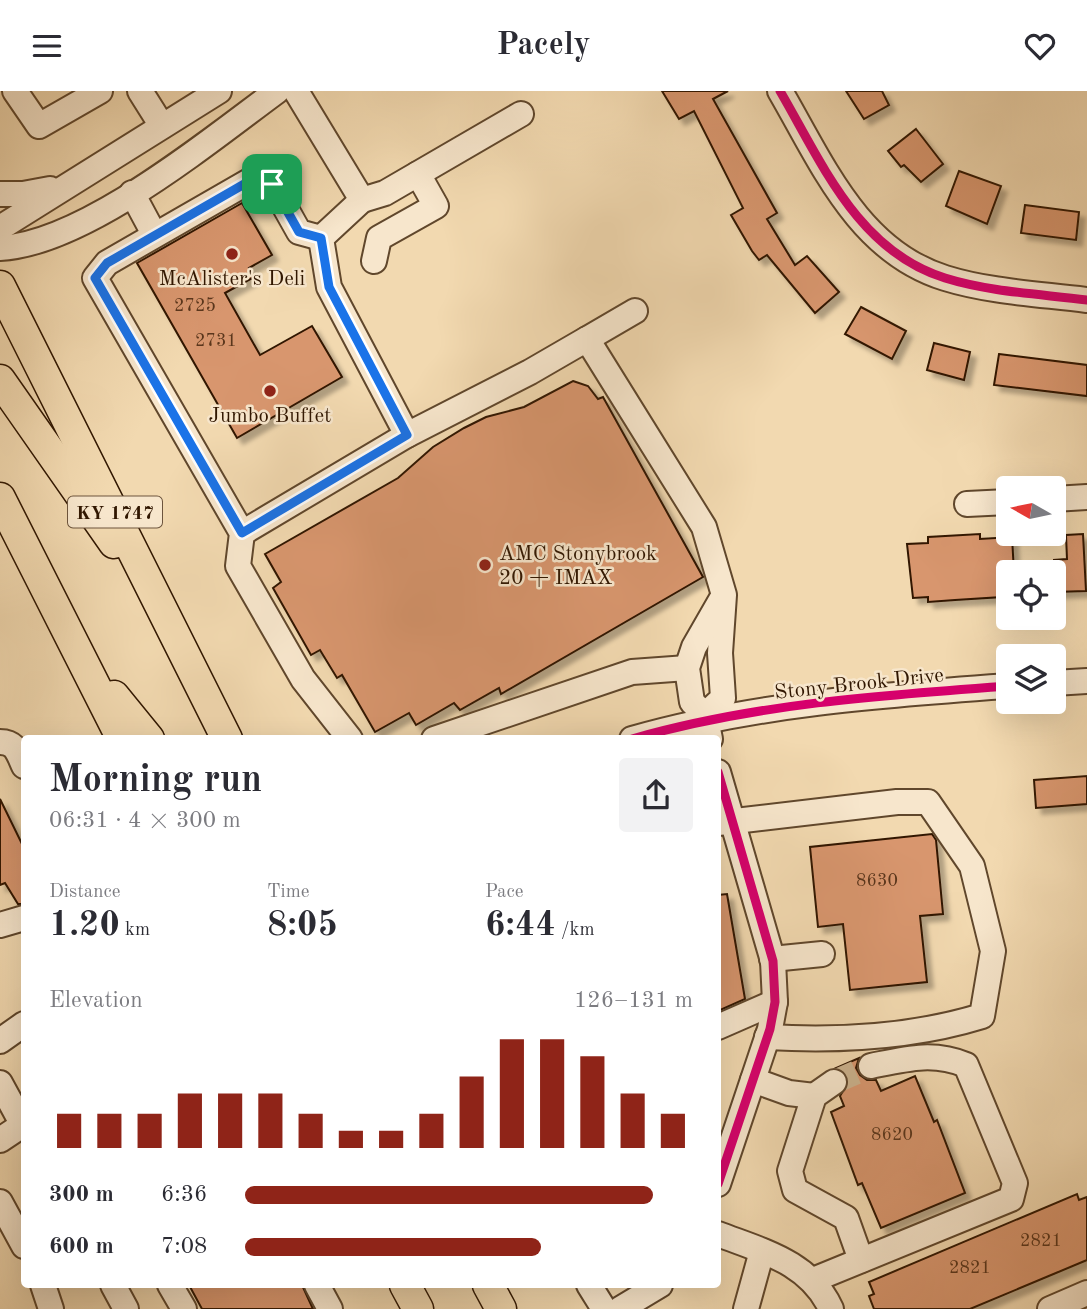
<!DOCTYPE html>
<html lang="en">
<head>
<meta charset="utf-8">
<style>
  body { margin:0; font-family:"Old Standard TT",serif; background:#f2f2f3; color:#2b2b33; height:100vh; display:flex; flex-direction:column; font-size:26px; white-space:nowrap }
  * { box-sizing:border-box; margin:0 }
  p { font-size:23px; color:#7c7c81 }
  .icon { flex:none; width:38px; height:38px; fill:none; stroke:currentColor; stroke-width:2; stroke-linecap:round; stroke-linejoin:round }
  .map { position:relative; flex:1; overflow:hidden }
  .panel { position:absolute; left:21px; top:644px; width:700px; height:553px; display:flex; flex-direction:column; background:#fff; border-radius:7px; box-shadow:0 7px 28px #0002 }
  .panel>* { flex:none }
  .needle { width:46px; rotate:279deg }
  .fabs { position:absolute; left:996px; top:385px; display:grid; gap:14px }
  .fabs a { display:grid; place-items:center; width:70px; height:70px; border-radius:7px; background:#fff; box-shadow:0 7px 28px #0002; font-size:35px }
  .pin { position:absolute; display:grid; place-items:center; width:60px; height:60px; color:#fff; margin:-30px; border-radius:14px; box-shadow:0 4px 10px #0006 }
  .round { display:grid; place-items:center; flex:none; width:74px; height:74px; border-radius:7px; background:#f2f2f3 }
  .headline { display:flex; align-items:center; justify-content:space-between; height:119px; padding:0 28px }
  h1 { font-size:38px; font-weight:700; line-height:52px }
  .stats { display:grid; grid-template-columns:repeat(3,1fr); gap:10px; height:119px; padding:7px 28px }
  .stats div { display:grid; align-content:center }
  .stats b { font-size:35px; font-weight:700 }
  .stats small { font-size:19px; font-weight:400 }
  .stats p { font-size:19px }
  .chart { height:196px; padding:14px 28px }
  .chart p { display:flex; justify-content:space-between }
  .chart svg { width:100%; height:126px; margin-top:7px; stroke:#8f2418; stroke-width:6 }
  ul { padding:0 28px; list-style:none; font-size:23px }
  li { display:grid; grid-template-columns:112px 84px 1fr; align-items:center; height:52px }
  li i { height:18px; border-radius:9px; background:#8f2418 }
  header { display:flex; justify-content:space-between; align-items:center; height:91px; padding:0 28px; background:#fff; font-size:32px; font-weight:700 }
  .map>svg:first-child { display:block }
  .building { fill:#d8966e; stroke:#301600; stroke-width:2; filter:url(#shadow) }
  .lines { fill:none; stroke-linecap:round; stroke-linejoin:round }
  .minor-tunnel { stroke:#cbb28d; stroke-width:24; stroke-dasharray:24 12; stroke-linecap:butt }
  .minor-casing { stroke:#60472c; stroke-width:28 }
  .major-casing { stroke:#301600; stroke-width:33 }
  .minor { stroke:#f7e6cc; stroke-width:24 }
  .major { stroke:#f2d9b0; stroke-width:30 }
  .cycleway-casing { stroke:#f7e6cc; stroke-width:13 }
  .cycleway { stroke:#d6006c; stroke-width:9 }
  .route-casing { stroke:#fff; stroke-width:14 }
  .route { stroke:#1a73e8; stroke-width:9 }
  .poi-dot { fill:#8f2418; stroke:#f7e6cc; stroke-width:2.5 }
  .labels { text-anchor:middle; stroke-width:5; stroke-linejoin:round; paint-order:stroke }
  .number-label { font-size:18px; fill:#5a361c }
  .shield { fill:#f7e6cc; stroke:#6c543d; stroke-width:2 }
  .shield-label { font-size:19px; font-weight:bold; fill:#301600 }
  .poi-label { font-size:21px; fill:#301600; stroke:#f7e6cc }
  .street-label { font-size:21px; fill:#301600; stroke:#f7e6cc }
</style>
</head>
<body>
<header><svg class="icon" aria-label="menu" viewBox="0 0 24 24"><path d="M4 6h16M4 12h16M4 18h16"/></svg>Pacely<svg class="icon" aria-label="heart" viewBox="0 0 24 24"><path d="M12 20l-8-8c-3-5 5-10 8-4 3-6 11-1 8 4z"/></svg></header>
<div class="map">
<svg width="1087" height="1218" viewBox="0 0 1087 1218">
  <defs>
    <filter id="shadow"><feDropShadow dx="6" dy="6" stdDeviation="2" flood-color="#0004"/></filter>
  </defs>
  <rect width="100%" height="100%" fill="#f2d9b0"/>
  <filter id="stains"><feTurbulence type="fractalNoise" baseFrequency=".00286" numOctaves="4"/><feColorMatrix values="0 0 0 0 .2 0 0 0 0 .09 0 0 0 0 .02 0 0 0 .5 -.17"/></filter>
  <radialGradient id="worn" r=".72"><stop offset=".6" stop-color="#630" stop-opacity="0"/><stop offset="1" stop-color="#630" stop-opacity=".3"/></radialGradient>
  <g class="building">
    <path d="M662 0H728L713 8 777 122 767 128 795 174 807 165 839 201 815 222 767 164 759 169 752 160 731 124 743 117 694 20 679 28Z"/>
    <path d="M846 0H882L889 14 864 28Z"/>
    <path d="M916 38 943 73 921 91 904 74 901 76 888 60Z"/>
    <path d="M959 80 1001 95 987 133 946 115Z"/>
    <path d="M242 112 272 164 249 177 254 186 225 202 260 264 312 235 342 286 237 347 137 172Z"/>
    <path d="M1025 114 1079 121 1076 149 1021 142Z"/>
    <path d="M861 216 906 240 892 268 845 243Z"/>
    <path d="M934 252 970 261 964 289 927 279Z"/>
    <path d="M999 263 1087 274V305L994 294Z"/>
    <path d="M573 290 588 295 598 308 603 306 703 486 501 603 499 597 460 619 454 612 416 634 409 622 375 641 342 584 337 587 320 559 311 564 273 497 281 491 265 463 398 387 433 356 464 337 486 326 524 316Z"/>
    <path d="M980 443V448L1012 446 1014 481H1008V502H1001L1002 506 955 509 928 511V506L913 507 907 453 928 452V446Z"/>
    <path d="M1083 443 1086 500 1054 501V469L1067 468 1066 444Z"/>
    <path d="M1087 685V713L1036 717 1034 689Z"/>
    <path d="M0 708 24 757V813H18L5 792 0 794Z"/>
    <path d="M932 743 936 749 943 823 920 825 927 891 850 899 843 833 818 836 810 756Z"/>
    <path d="M727 803 745 908 718 920V804Z"/>
    <path d="M859 967 856 977 860 984 867 989H876L881 1000 915 985 934 1031 937 1029 965 1102 881 1137 862 1092 858 1094 831 1021 844 1015 840 1005 849 990 846 982 836 977Z"/>
    <path d="M1077 1103 1079 1109 1087 1106V1169L970 1218H874L869 1205 874 1203 869 1191Z"/>
    <path d="M189 1194H302L313 1218H202Z"/>
  </g>
  <g class="lines">
    <path class="minor-tunnel" d="M834 991 871 975"/>
    <g class="minor-casing">
      <g id="minor">
        <path d="M15 0 39 35 100 0"/>
        <path d="M140 0 162 35"/>
        <path d="M296 0 362 109 321 147 329 196 407 344 530 281 587 248 704 436 724 504 720 562 723 607 705 624"/>
        <path d="M780 0C822 72 858 160 945 187 990 201 1040 203 1087 209"/>
        <path d="M132 102 154 143"/>
        <path d="M0 103H23L50 98"/>
        <path d="M362 109 385 102 521 23"/>
        <path d="M0 137 219 0"/>
        <path d="M321 147 299 141 272 93 260 84 107 172 95 187 242 442 238 475 303 588 350 648"/>
        <path d="M0 157C84 153 209 50 277 0"/>
        <path d="M374 170 379 147 436 115 418 83"/>
        <path d="M587 248 635 220"/>
        <path d="M1054 408 1087 406"/>
        <path d="M967 413 1008 411"/>
        <path d="M242 442 407 344"/>
        <path d="M1054 592 1087 590"/>
        <path d="M434 648 632 581 687 577"/>
        <path d="M632 648C754 613 882 604 1008 595"/>
        <path d="M710 648 705 624 692 611 687 577 694 556 721 509"/>
        <path d="M0 651C16 651 18 662 24 675"/>
        <path d="M718 681 773 870 775 911 770 938 718 1093"/>
        <path d="M718 732 897 711H928L972 775 993 860 982 925C914 946 837 950 767 946"/>
        <path d="M0 834 24 827"/>
        <path d="M772 868 822 863"/>
        <path d="M718 936 775 911"/>
        <path d="M0 950 24 933"/>
        <path d="M753 989 789 1002 814 1005"/>
        <path d="M834 991 814 1005 790 1080 795 1099 846 1127 861 1169"/>
        <path d="M0 992 24 1036"/>
        <path d="M0 1049 24 1033"/>
        <path d="M0 1111 24 1155"/>
        <path d="M718 1143C762 1160 810 1171 831 1218"/>
        <path d="M813 1189 1011 1108 1015 1092 966 974C933 960 905 968 871 975"/>
        <path d="M43 1194 51 1218"/>
        <path d="M113 1194 126 1218"/>
        <path d="M170 1194 184 1218"/>
        <path d="M317 1194 330 1218"/>
        <path d="M589 1194 604 1218"/>
        <path d="M620 1218 660 1194"/>
        <path d="M746 1218 762 1160"/>
        <path d="M1050 1218 1087 1202"/>
      </g>
    </g>
    <g class="major-casing">
      <g id="major">
        <path d="M0 195 227 648"/>
        <path d="M0 289 114 452"/>
        <path d="M0 407 122 648"/>
        <path d="M114 605 149 648"/>
        <path d="M405 1194 418 1218"/>
        <path d="M488 1194 501 1218"/>
      </g>
    </g>
    <use href="#minor" class="minor"/>
    <use href="#major" class="major"/>
    <g class="cycleway-casing">
      <g id="cycleway">
        <path d="M780 0C822 72 858 160 945 187 990 201 1040 203 1087 209"/>
        <path d="M632 648C754 613 882 604 1008 595"/>
        <path d="M718 681 773 870 775 911 770 938 718 1093"/>
      </g>
    </g>
    <use href="#cycleway" class="cycleway"/>
  </g>
  <g class="lines">
    <g class="route-casing">
      <path id="route" d="M260 84 272 93 299 141 321 147 329 196 407 344 242 442 95 187 107 172Z"/>
    </g>
    <use href="#route" class="route"/>
  </g>
  <g class="poi-dot">
    <circle cx="232" cy="163" r="7"/>
    <circle cx="270" cy="300" r="7"/>
    <circle cx="485" cy="474" r="7"/>
  </g>
  <g class="labels">
    <g class="number-label">
      <text x="195" y="220">2725</text>
      <text x="216" y="255">2731</text>
      <text x="877" y="795">8630</text>
      <text x="892" y="1049">8620</text>
      <text x="1041" y="1155">2821</text>
      <text x="970" y="1182">2821</text>
    </g>
    <rect class="shield" x="68" y="405.5" width="94" height="31" rx="5"/>
    <g class="shield-label">
      <text x="115" y="428">KY 1747</text>
    </g>
    <g class="poi-label">
      <text x="232" y="194">McAlister's Deli</text>
      <text x="270" y="331">Jumbo Buffet</text>
      <text x="499" y="469" text-anchor="start">AMC Stonybrook<tspan x="499" dy="24">20 + IMAX</tspan></text>
    </g>
    <g class="street-label">
      <text transform="translate(859 592) rotate(-6)" y="7">Stony Brook Drive</text>
    </g>
  </g>
  <rect width="100%" height="100%" filter="url(#stains)"/>
  <rect width="100%" height="100%" fill="url(#worn)"/>
</svg>
<div class="fabs">
<a><svg class="needle" viewBox="-14 -14 28 28"><path d="M0-13l5 13h-10z" fill="#e53935"/><path d="M0 13l5-13h-10z" fill="#7c7c81"/></svg></a>
<a><svg class="icon" aria-label="locate" viewBox="0 0 24 24"><circle cx="12" cy="12" r="6"/><path d="M12 2v4M12 18v4M2 12h4M18 12h4"/></svg></a>
<a><svg class="icon" aria-label="layers" viewBox="0 0 24 24"><path d="M12 4l9 5-9 5-9-5zM3 14l9 5 9-5"/></svg></a>
</div>
<div class="pin" style="left:272px;top:93px;background:#1e9e55"><svg class="icon" aria-label="arrive" viewBox="0 0 24 24"><path d="M6 21V4h12l-3 4 3 4H6"/></svg></div>
<section class="panel">
<div class="headline"><div><h1>Morning run</h1><p>06:31 · 4 × 300 m</p></div><a class="round"><svg class="icon" aria-label="share" viewBox="0 0 24 24"><path d="M12 15V3M7 8l5-5 5 5M5 13v7h14v-7"/></svg></a></div>
<div class="stats">
<div><p>Distance</p><b>1.20<small> km</small></b></div>
<div><p>Time</p><b>8:05</b></div>
<div><p>Pace</p><b>6:44<small> /km</small></b></div>
</div>
<div class="chart"><p><span>Elevation</span>126–131 m</p>
<svg viewBox="0 0 160 44" preserveAspectRatio="none"><path d="M5 44V32M15 44V32M25 44V32M35 44V25M45 44V25M55 44V25M65 44V32M75 44V38M85 44V38M95 44V32M105 44V19M115 44V6M125 44V6M135 44V12M145 44V25M155 44V32"/></svg>
</div>
<ul>
<li><b>300 m</b>6:36<i style="width:91%"></i></li>
<li><b>600 m</b>7:08<i style="width:66%"></i></li>
</ul>
</section>
</div>
</body>
</html>
